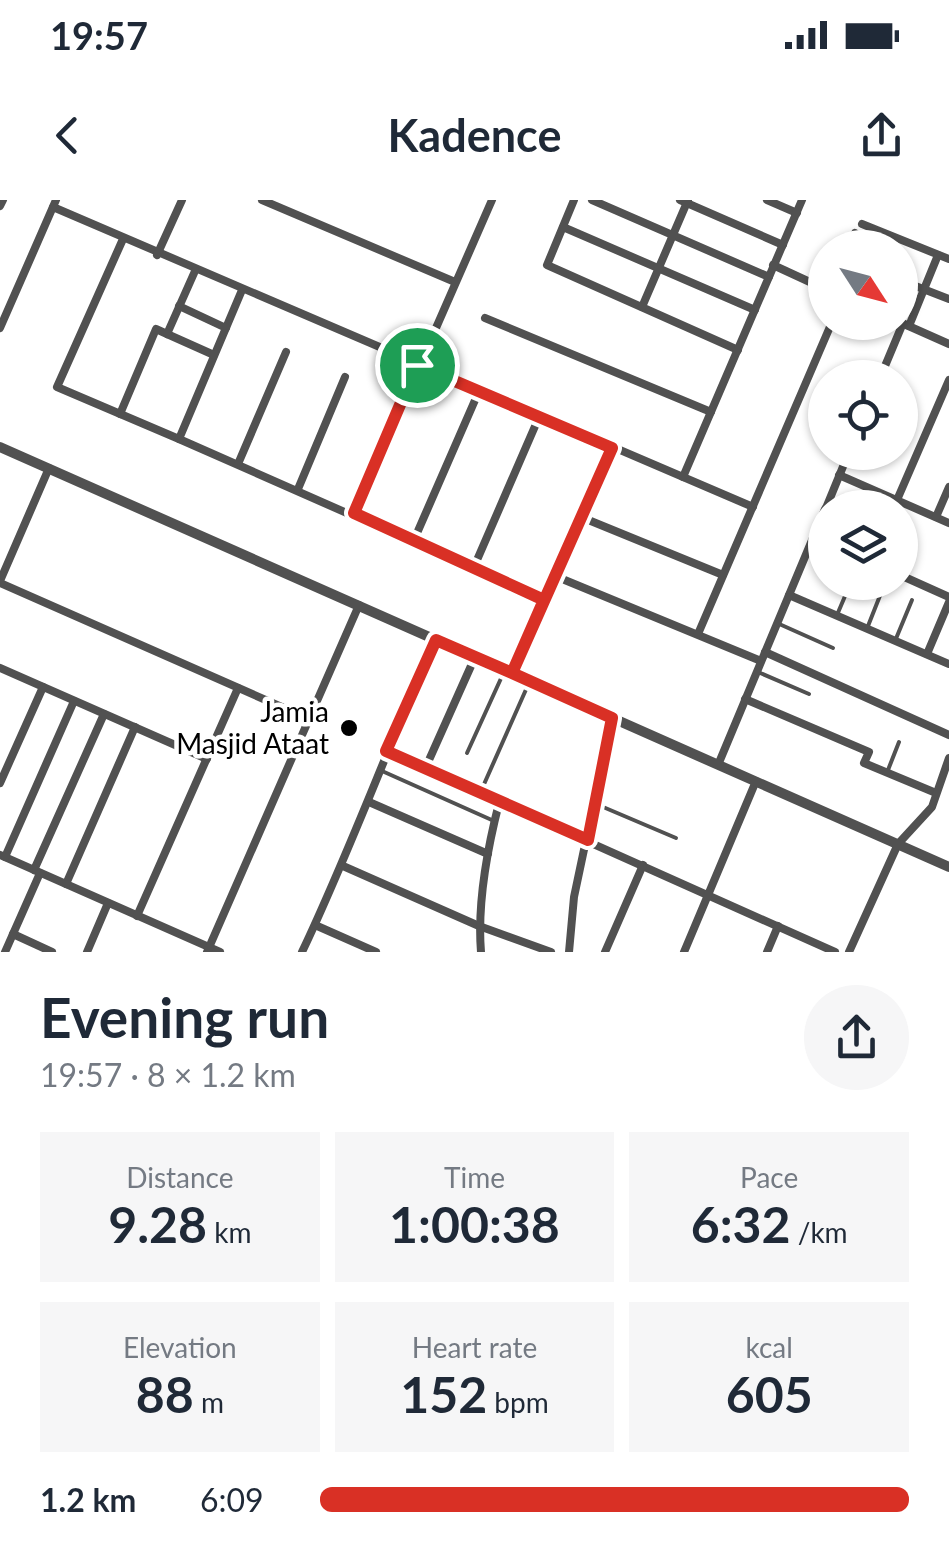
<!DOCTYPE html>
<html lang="en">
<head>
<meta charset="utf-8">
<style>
  body { margin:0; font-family:Lato,sans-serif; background:#f6f6f7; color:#1f2937; height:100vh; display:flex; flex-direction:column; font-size:38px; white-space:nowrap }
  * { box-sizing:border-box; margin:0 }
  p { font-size:32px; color:#747a83 }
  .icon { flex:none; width:55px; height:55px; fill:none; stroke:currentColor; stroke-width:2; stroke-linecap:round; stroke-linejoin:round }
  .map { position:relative; height:752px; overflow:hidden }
  .sheet { display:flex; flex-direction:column; background:#fff; flex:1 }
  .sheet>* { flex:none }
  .needle { width:65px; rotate:126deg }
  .controls { position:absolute; left:808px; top:30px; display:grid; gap:20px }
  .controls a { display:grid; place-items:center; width:110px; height:110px; border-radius:50%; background:#fff; box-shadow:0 2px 8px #0004; font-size:50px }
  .pin { position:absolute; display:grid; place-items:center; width:85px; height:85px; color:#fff; margin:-42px; border:5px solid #fff; border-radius:50%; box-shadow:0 2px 10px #0007 }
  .round { display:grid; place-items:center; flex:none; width:105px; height:105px; border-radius:52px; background:#f6f6f7 }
  .headline { display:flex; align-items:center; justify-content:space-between; height:170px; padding:0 40px }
  h1 { font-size:55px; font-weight:700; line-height:75px }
  .metrics { display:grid; grid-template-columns:repeat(3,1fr); gap:15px; height:170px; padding:10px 40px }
  .metrics div { display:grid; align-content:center; border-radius:0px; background:#f6f6f7; text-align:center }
  .metrics b { font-size:50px; font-weight:700 }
  .metrics small { font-size:28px; font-weight:400 }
  .metrics p { font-size:28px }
  ul { padding:0 40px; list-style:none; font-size:32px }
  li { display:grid; grid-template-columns:160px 120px 1fr; align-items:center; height:75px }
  li i { height:25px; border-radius:12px; background:#d93025 }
  .status { display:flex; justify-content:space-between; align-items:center; height:70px; padding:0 50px; background:#fff; direction:ltr }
  .status svg { height:28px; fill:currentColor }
  header { display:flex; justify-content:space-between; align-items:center; height:130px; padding:0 40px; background:#fff; font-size:45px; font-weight:700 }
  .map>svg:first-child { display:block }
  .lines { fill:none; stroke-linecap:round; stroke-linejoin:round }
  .service { stroke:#515151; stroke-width:4 }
  .minor { stroke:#515151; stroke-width:8 }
  .tertiary { stroke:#515151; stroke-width:10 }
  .route-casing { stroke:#fff; stroke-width:20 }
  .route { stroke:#d93025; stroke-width:12 }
  .poi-dot { fill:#000; stroke:#fff; stroke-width:4 }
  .labels { text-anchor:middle; stroke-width:9; stroke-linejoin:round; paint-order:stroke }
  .poi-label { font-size:28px; fill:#000; stroke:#fff; text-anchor:end }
</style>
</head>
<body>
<div class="status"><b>19:57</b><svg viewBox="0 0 49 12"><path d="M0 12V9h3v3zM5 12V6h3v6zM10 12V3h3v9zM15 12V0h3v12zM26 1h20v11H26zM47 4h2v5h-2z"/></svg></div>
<header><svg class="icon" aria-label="back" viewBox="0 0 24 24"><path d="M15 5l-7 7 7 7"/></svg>Kadence<svg class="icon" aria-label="share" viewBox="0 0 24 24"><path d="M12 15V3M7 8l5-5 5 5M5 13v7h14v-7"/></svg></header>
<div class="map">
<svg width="949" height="752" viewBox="0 0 949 752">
  <rect width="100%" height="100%" fill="#fff"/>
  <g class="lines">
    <g class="service">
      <path d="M837 415 851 382"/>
      <path d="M777 423 833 448"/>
      <path d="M868 426 883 388"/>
      <path d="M895 441 912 400"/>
      <path d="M758 472 809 494"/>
      <path d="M467 553 503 474"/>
      <path d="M888 570 899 542"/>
      <path d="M382 571 494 621"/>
      <path d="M481 591 528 485"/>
      <path d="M596 604 676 638"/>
    </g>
    <g class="minor">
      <path d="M262 0 455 82"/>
      <path d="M574 0 547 65 738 150"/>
      <path d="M592 0 769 77"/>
      <path d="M680 0 783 45"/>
      <path d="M767 0 797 13"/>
      <path d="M0 6 3 0"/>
      <path d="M53 7 753 307"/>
      <path d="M862 24 949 59"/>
      <path d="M563 27 755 110"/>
      <path d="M123 39 57 187 179 239"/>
      <path d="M849 48 855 33"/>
      <path d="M157 55 182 0"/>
      <path d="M773 65 825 89"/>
      <path d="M900 80 949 99"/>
      <path d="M242 90 179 239 544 400"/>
      <path d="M179 106 226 128"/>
      <path d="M642 107 688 0"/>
      <path d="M485 118 711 212"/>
      <path d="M904 124 949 144"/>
      <path d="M909 126 938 55"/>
      <path d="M0 128 56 0"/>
      <path d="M167 134 214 155"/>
      <path d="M880 178 903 123"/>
      <path d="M120 214 156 129 167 134 195 71"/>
      <path d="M238 264 286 152"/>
      <path d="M839 275 949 323"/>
      <path d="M683 277 802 0"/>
      <path d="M298 289 345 177"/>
      <path d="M897 300 949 180"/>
      <path d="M826 308 849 252"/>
      <path d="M355 313 492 0"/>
      <path d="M581 317 723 375"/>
      <path d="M936 317 949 287"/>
      <path d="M414 340 479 191"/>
      <path d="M474 367 539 217"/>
      <path d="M900 375 949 397"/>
      <path d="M555 376 761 461"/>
      <path d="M0 381 49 268"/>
      <path d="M0 383 309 519"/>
      <path d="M789 395 949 464"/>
      <path d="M698 434 832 122"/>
      <path d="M765 452 949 535"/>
      <path d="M927 454 949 402"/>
      <path d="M0 468 207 559"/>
      <path d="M512 473 612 248"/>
      <path d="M745 499 869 552 864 563 936 593"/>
      <path d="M385 551 835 752"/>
      <path d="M718 565 825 309"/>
      <path d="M425 569 475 457"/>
      <path d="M0 583 43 487"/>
      <path d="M369 602 488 654"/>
      <path d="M0 655 220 752"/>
      <path d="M5 657 74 501"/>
      <path d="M343 666 479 726 551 752"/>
      <path d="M34 670 104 514"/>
      <path d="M66 684 135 527"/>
      <path d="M137 716 238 488"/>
      <path d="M315 725 376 752"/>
      <path d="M13 734 52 752"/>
      <path d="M5 752 40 673"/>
      <path d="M87 752 108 703"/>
      <path d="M207 752 359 405"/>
      <path d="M302 752C351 649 389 543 436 439"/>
      <path d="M481 752C477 703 487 650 499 603"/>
      <path d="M569 752 574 697 612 517"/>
      <path d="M605 752 643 665"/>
      <path d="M684 752 756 581"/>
      <path d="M767 752 778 726"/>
      <path d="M849 752 898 644 932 607 949 558"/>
    </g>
    <path class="tertiary" d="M0 247 949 667"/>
  </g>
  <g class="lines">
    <g class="route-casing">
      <path id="route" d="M417 165 354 313 544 400 512 473 436 440 386 551 588 640 612 518 512 473C545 398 578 323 612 248L417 165"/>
    </g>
    <use href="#route" class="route"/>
  </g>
  <circle class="poi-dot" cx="349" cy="528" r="10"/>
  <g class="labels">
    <g class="poi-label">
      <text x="329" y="522">Jamia<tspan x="329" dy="32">Masjid Ataat</tspan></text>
    </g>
  </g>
</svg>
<div class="controls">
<a><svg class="needle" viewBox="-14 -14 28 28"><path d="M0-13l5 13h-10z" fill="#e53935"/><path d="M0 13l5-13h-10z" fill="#747a83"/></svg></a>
<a><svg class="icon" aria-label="locate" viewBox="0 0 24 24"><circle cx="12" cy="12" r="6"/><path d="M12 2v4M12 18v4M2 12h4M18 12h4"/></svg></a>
<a><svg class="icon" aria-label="layers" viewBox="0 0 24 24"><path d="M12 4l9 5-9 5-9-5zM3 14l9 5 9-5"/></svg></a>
</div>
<div class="pin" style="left:417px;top:165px;background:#1e9e55"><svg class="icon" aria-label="arrive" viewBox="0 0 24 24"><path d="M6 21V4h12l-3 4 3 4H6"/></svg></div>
</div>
<section class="sheet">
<div class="headline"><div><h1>Evening run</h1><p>19:57 · 8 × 1.2 km</p></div><a class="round"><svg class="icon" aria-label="share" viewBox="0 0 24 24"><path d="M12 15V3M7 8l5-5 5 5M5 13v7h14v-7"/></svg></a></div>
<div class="metrics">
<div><p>Distance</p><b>9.28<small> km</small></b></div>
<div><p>Time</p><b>1:00:38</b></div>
<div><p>Pace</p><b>6:32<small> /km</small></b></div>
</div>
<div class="metrics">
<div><p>Elevation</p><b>88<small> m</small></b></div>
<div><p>Heart rate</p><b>152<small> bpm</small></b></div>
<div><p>kcal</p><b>605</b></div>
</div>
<ul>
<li><b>1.2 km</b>6:09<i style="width:100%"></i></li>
</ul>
</section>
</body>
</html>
